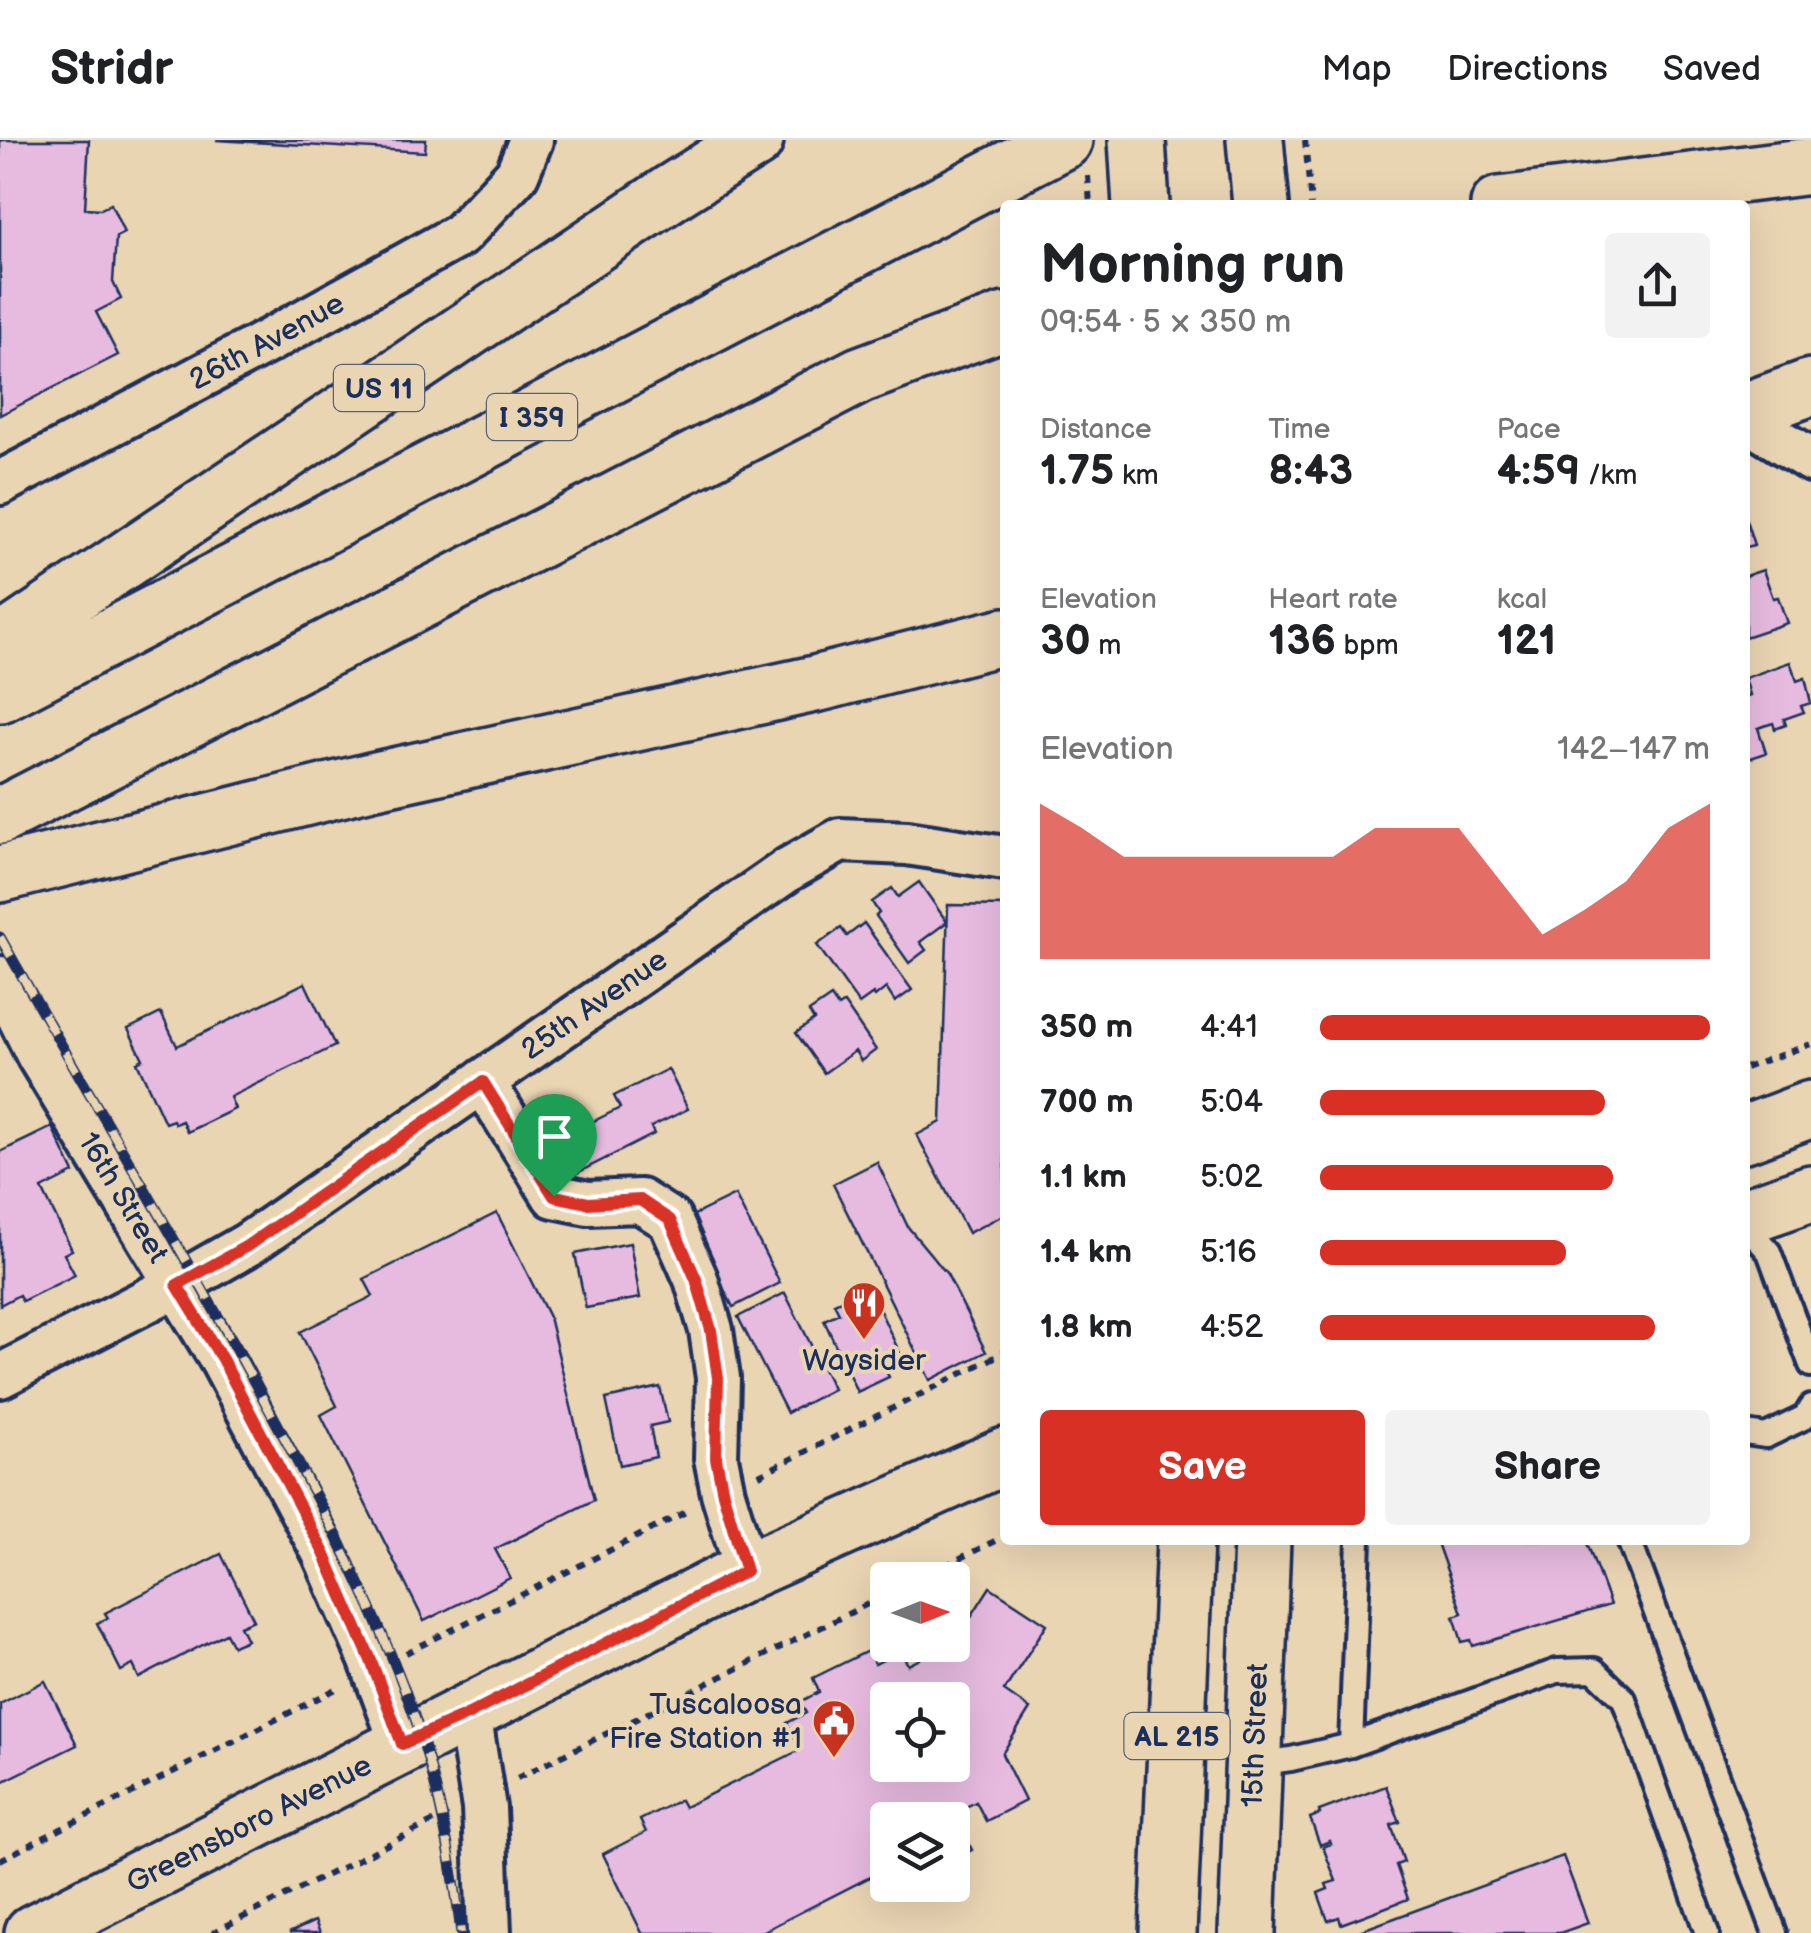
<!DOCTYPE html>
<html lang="en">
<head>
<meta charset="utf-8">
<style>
  body { margin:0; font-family:"Balsamiq Sans",sans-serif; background:#f2f2f2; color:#202124; height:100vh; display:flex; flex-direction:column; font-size:38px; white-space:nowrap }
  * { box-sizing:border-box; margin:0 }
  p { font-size:32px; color:#757577 }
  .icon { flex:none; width:55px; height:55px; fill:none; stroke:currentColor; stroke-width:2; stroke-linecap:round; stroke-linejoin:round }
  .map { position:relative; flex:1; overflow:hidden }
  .drawer { position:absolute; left:1000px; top:60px; width:750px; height:1345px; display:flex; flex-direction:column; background:#fff; border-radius:10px; box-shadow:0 10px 40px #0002 }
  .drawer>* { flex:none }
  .needle { width:65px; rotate:89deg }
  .tools { position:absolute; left:870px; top:1422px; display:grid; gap:20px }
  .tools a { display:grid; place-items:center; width:100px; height:100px; border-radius:10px; background:#fff; box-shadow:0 10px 40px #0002; font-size:50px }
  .pin { position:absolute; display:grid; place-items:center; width:85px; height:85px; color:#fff; margin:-102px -42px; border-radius:50% 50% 50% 0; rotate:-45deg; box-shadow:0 0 10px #0007 }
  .pin .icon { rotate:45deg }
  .round { display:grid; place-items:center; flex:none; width:105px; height:105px; border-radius:10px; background:#f2f2f2 }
  .summary { display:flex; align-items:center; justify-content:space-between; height:170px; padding:0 40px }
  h1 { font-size:55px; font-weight:700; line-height:75px }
  .figures { display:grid; grid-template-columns:repeat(3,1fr); gap:15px; height:170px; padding:10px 40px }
  .figures div { display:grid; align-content:center }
  .figures b { font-size:42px; font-weight:700 }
  .figures small { font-size:28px; font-weight:400 }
  .figures p { font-size:28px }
  .chart { height:280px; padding:20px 40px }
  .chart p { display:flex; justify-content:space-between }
  .chart svg { width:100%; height:180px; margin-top:10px; fill:#d93025; opacity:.7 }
  .cta { display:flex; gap:20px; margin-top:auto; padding:20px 40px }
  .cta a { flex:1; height:115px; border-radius:10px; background:#d93025; color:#fff; font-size:40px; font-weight:700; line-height:115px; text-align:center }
  .cta a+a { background:#f2f2f2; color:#202124 }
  ul { padding:0 40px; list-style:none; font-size:32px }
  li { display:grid; grid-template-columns:160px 120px 1fr; align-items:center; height:75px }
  li i { height:25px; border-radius:12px; background:#d93025 }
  header { display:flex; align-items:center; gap:60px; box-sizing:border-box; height:140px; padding:0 50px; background:#fff; border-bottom:2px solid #e0e0e0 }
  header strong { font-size:48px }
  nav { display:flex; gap:55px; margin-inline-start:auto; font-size:35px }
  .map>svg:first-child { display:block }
  .building { fill:#e7bbe0; stroke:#1b2f5e; stroke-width:2.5; fill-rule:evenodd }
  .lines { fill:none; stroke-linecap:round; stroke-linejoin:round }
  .lane-casing { stroke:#1b2f5e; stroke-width:30 }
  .street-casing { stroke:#1b2f5e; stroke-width:50 }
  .secondary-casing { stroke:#1b2f5e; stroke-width:62 }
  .primary-casing { stroke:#1b2f5e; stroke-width:62 }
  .highway-casing { stroke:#1b2f5e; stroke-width:62 }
  .path { stroke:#1b2f5e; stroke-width:6; stroke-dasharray:8 8; stroke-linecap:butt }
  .lane { stroke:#ead5b3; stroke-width:22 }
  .street { stroke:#ead5b3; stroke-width:42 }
  .secondary { stroke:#ead5b3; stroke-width:55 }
  .primary { stroke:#ead5b3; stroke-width:55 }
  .highway { stroke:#ead5b3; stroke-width:55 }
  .rail-casing { stroke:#1b2f5e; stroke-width:11 }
  .rail { stroke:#ead5b3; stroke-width:8; stroke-dasharray:22; stroke-linecap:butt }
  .route-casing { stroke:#fff; stroke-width:20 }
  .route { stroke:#d93025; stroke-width:12 }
  .labels { text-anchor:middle; stroke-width:8; stroke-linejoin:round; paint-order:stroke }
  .shield { fill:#ead5b3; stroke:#596178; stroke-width:2.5 }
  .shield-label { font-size:28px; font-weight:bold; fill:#1b2f5e }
  .street-label { font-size:30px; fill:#1b2f5e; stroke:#ead5b3 }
  .poi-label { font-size:30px; fill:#1b2f5e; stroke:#ead5b3 }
</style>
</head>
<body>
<header>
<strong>Stridr</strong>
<nav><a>Map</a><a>Directions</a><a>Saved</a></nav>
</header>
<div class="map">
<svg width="1811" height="1793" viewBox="0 0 1811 1793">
  <rect width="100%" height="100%" fill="#ead5b3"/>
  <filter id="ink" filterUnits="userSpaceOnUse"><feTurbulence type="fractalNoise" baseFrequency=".01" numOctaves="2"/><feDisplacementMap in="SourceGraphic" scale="20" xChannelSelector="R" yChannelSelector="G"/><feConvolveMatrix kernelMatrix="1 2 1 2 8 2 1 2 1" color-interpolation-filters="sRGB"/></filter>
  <g filter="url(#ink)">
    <g class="building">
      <path d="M0 0H89L85 68 101 69 111 64 124 93 116 97 113 142 121 159 96 172 118 215 0 275Z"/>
      <path d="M216 0H426L425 12Z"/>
      <path d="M1745 377 1754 405 1745 407Z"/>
      <path d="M1763 430 1773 458 1778 457 1787 483 1745 497V436Z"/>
      <path d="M1790 522 1797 541 1805 538 1811 563 1801 566 1804 572 1784 579 1786 585 1775 589 1773 583 1758 588 1766 613 1745 620V557L1750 555 1745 538Z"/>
      <path d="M919 742 947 782 920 802 926 810 909 823 876 776 879 773 872 762 892 748 898 757Z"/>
      <path d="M948 765 1005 766V1074L968 1093 917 995 941 982Z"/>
      <path d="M864 783 912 850 895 862 886 848 875 857 873 854 859 864 817 805 841 788 847 796Z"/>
      <path d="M305 843 335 906 230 957 235 969 187 992 182 981 175 984 173 980 165 983 137 922 143 919 128 889 161 873 177 906Z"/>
      <path d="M831 857 838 867 844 863 876 910 861 921 855 911 824 933 796 893 814 880 809 872Z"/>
      <path d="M668 929 688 969 651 987 654 994 561 1041 544 1006 620 968 614 956Z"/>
      <path d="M52 987 74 1033 42 1049 72 1110 64 1114 75 1135 22 1161 19 1155 0 1165V1012Z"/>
      <path d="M877 1022 908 1087 947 1134 986 1212 930 1240 833 1044Z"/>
      <path d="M735 1055 780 1143 733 1167 688 1078Z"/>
      <path d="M497 1073 549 1177 594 1360 495 1409 510 1438 424 1481 321 1275 337 1266 300 1192 373 1156 364 1139Z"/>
      <path d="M630 1103 640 1158 586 1168 575 1114Z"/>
      <path d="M858 1152 863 1161 873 1156 904 1222 886 1231 889 1237 857 1252 824 1180 839 1173 834 1163Z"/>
      <path d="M785 1153 833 1249 787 1273 738 1177Z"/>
      <path d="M660 1247 668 1282 650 1286 656 1317 620 1325 606 1259Z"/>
      <path d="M1436 1400H1586L1610 1465 1473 1506 1471 1500 1462 1502 1454 1476 1462 1473Z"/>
      <path d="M221 1414 254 1480 240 1486 247 1500 233 1506 226 1493 139 1538 133 1525 121 1531 97 1483 108 1478 105 1473Z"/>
      <path d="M990 1447 1047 1484 1004 1551 1030 1569 1002 1614 1025 1661 986 1681 976 1662 954 1673 972 1710 952 1720V1680H888V1745H903L886 1754 876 1734 760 1793H642L603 1714 646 1692 640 1680 680 1660 684 1667 800 1610 787 1583 806 1573 800 1562 819 1552 813 1538 868 1511 875 1524 901 1511 908 1525 920 1519 929 1505 947 1514ZM888 1560H952V1625H888Z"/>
      <path d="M45 1541 77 1605 0 1643V1564Z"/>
      <path d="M1386 1646 1400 1682 1391 1685 1404 1722 1396 1725 1408 1759 1341 1784 1339 1777 1328 1781 1318 1753 1328 1749 1326 1744 1336 1741 1323 1707 1331 1704 1330 1701 1320 1705 1310 1678 1320 1674 1319 1671Z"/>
      <path d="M1563 1716 1588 1783 1560 1793H1354Z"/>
      <path d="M315 1781 320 1793H289Z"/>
    </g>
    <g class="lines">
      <g class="lane-casing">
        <g id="lane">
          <path d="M1745 1085 1769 1112 1811 1225"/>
          <path d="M1745 1293 1766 1296 1805 1277 1811 1267"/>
          <path d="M1629 1400 1775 1793"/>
          <path d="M1351 1605 1359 1400"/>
          <path d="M1254 1624 1291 1619 1351 1605 1557 1531 1594 1530 1624 1559 1707 1793"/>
        </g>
      </g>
      <g class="street-casing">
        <g id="street">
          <path d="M1745 279 1811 320"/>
          <path id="s1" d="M0 343 270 200 460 95 517 34 531 0"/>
          <path id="s2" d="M0 838 38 915 221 1219 324 1413 370 1518 402 1604"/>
          <path d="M483 942 554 1056 588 1063 640 1061 670 1080 696 1139 711 1190 718 1238 716 1318 723 1353 747 1431"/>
          <path id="s3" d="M0 1236 177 1145 247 1105 789 729 840 700 907 703 1005 718"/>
          <path d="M469 1573 484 1668 489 1793"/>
        </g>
      </g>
      <g class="secondary-casing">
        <g id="secondary">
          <path d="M1745 994 1811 969"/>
          <path d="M1745 1076 1811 1053"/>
          <path id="s4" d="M33 1793 747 1431 1005 1316"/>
        </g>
      </g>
      <g class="primary-casing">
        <g id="primary">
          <path d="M1137 0 1141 65"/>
          <path d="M1255 0 1261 65"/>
          <path d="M1745 271 1811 247"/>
          <path d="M1168 1793 1185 1400"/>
          <path id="s5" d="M1247 1793 1262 1400"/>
        </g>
      </g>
      <g class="highway-casing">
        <g id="highway">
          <path d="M1499 65 1811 26"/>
          <path d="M0 504 672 52 755 0"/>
          <path d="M0 554 1064 0"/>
          <path d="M0 676 860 235 1005 181"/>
          <path d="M0 734 371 641 819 543 1005 496"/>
        </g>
      </g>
      <g class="path">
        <path d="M1305 0 1311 65"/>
        <path d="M1088 36 1090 65"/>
        <path d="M1745 928 1811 904"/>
        <path d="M759 1335 1005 1212"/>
        <path d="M916 1440 1005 1396"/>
        <path d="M406 1513 690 1370"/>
        <path d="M517 1638 888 1454"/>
        <path d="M0 1720 342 1546"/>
        <path d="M212 1793 448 1674"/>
      </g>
      <use href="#lane" class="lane"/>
      <use href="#street" class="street"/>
      <use href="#secondary" class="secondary"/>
      <use href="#primary" class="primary"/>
      <use href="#highway" class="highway"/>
      <g class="rail-casing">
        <path id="rail" d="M0 797C85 949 176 1098 259 1251 319 1362 380 1472 420 1593 441 1657 453 1726 461 1793"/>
      </g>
      <use href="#rail" class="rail"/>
    </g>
  </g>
  <g class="lines" filter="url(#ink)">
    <g class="route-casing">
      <path id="route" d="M483 942 554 1056 588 1063 640 1060 670 1080 696 1139 711 1190 718 1238 716 1318 723 1353 746 1431 469 1574 402 1604 370 1518 324 1413 222 1219 177 1145 247 1106Z"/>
    </g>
    <use href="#route" class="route"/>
  </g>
  <defs>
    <g id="restaurant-pin" transform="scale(2.25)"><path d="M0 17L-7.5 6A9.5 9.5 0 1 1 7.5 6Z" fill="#c8321e" stroke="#ead5b3"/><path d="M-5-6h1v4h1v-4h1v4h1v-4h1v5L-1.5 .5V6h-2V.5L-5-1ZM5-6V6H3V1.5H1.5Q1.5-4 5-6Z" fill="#fff"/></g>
    <g id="civic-pin" transform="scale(2.25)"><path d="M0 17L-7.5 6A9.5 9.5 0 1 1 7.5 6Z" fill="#c8321e" stroke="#ead5b3"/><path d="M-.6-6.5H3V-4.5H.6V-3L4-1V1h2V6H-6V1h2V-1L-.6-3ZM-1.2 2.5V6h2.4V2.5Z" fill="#fff"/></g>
  </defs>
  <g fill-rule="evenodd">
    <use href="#restaurant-pin" x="864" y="1163"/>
    <use href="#civic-pin" x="834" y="1581"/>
  </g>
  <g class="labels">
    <g class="shield">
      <rect x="334" y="225" width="90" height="46" rx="8"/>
      <rect x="487" y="254" width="90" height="46" rx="8"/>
      <rect x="1124.5" y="1573" width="105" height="46" rx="8"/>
    </g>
    <g class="shield-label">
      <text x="379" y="258">US 11</text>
      <text x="532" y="287">I 359</text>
      <text x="1177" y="1606">AL 215</text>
    </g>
    <g class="street-label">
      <text dy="10" stroke="none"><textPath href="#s1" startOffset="302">26th Avenue</textPath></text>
      <text dy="10" stroke="none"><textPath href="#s3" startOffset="702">25th Avenue</textPath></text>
      <text dy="10" stroke="none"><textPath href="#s2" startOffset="252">16th Street</textPath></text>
      <text dy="10" stroke="none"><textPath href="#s5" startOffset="198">15th Street</textPath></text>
      <text dy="10" stroke="none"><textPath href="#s4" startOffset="242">Greensboro Avenue</textPath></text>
    </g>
    <g class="poi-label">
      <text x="864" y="1230">Waysider</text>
      <text x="802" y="1574" text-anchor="end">Tuscaloosa<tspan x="802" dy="34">Fire Station #1</tspan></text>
    </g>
  </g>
</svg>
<div class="tools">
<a><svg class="needle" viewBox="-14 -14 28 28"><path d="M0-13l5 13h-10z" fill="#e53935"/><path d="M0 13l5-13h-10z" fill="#757577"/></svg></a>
<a><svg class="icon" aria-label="locate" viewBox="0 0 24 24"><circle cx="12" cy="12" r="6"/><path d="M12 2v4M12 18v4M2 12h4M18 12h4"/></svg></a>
<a><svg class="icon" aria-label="layers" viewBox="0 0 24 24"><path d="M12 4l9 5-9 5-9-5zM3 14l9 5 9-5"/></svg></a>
</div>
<div class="pin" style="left:554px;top:1056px;background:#1e9e55"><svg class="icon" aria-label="arrive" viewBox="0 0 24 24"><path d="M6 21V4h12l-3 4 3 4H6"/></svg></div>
<section class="drawer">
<div class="summary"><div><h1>Morning run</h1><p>09:54 · 5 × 350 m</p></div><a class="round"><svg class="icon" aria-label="share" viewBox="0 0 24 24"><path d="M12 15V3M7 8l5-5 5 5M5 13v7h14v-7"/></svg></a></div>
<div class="figures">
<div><p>Distance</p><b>1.75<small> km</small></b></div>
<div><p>Time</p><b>8:43</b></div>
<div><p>Pace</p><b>4:59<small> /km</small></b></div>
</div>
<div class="figures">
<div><p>Elevation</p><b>30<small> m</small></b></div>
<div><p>Heart rate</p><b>136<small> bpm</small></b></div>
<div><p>kcal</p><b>121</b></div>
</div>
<div class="chart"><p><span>Elevation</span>142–147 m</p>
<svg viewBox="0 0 160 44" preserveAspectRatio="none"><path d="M0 44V6L10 12L20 19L30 19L40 19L50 19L60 19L70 19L80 12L90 12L100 12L110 25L120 38L130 32L140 25L150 12L160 6V44z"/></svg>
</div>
<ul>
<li><b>350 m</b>4:41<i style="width:100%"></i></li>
<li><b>700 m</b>5:04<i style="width:73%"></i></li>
<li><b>1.1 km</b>5:02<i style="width:75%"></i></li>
<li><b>1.4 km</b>5:16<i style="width:63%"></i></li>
<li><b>1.8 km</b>4:52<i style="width:86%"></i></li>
</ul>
<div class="cta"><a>Save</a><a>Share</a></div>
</section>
</div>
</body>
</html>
